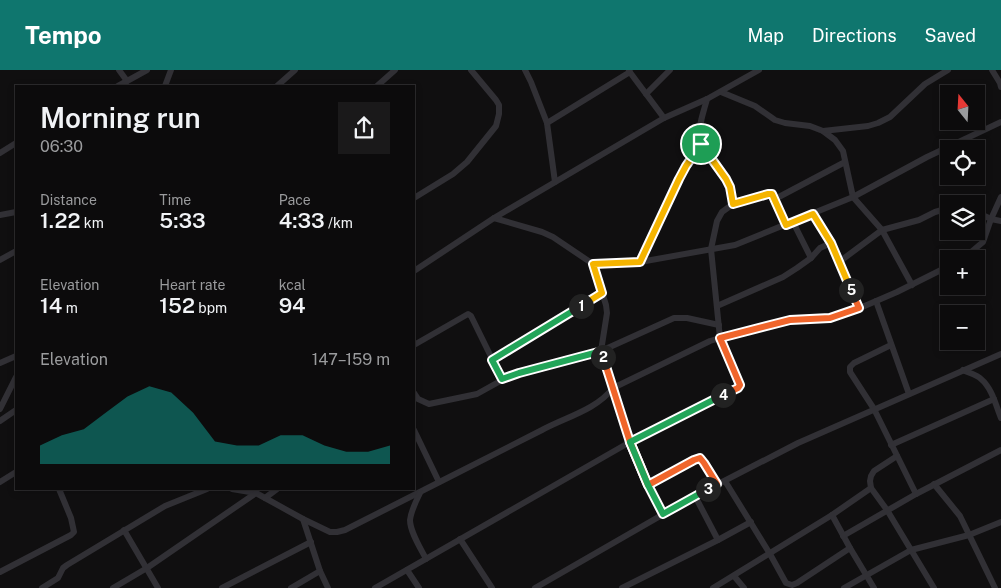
<!DOCTYPE html>
<html lang="en">
<head>
<meta charset="utf-8">
<style>
  body { margin:0; font-family:"Public Sans",sans-serif; background:#1a191a; color:#f1f3f6; height:100vh; display:flex; flex-direction:column; font-size:19px; white-space:nowrap }
  * { box-sizing:border-box; margin:0 }
  p { font-size:16px; color:#9a9b9d }
  .icon { flex:none; width:28px; height:28px; fill:none; stroke:currentColor; stroke-width:2; stroke-linecap:round; stroke-linejoin:round }
  .map { position:relative; flex:1; overflow:hidden }
  .panel { position:absolute; left:15px; top:15px; width:400px; height:405px; display:flex; flex-direction:column; background:#0c0b0c; border-radius:0px; box-shadow:0 2px 8px #0003,0 0 0 1px #2c2b2d }
  .panel>* { flex:none }
  .needle { width:32px; rotate:342deg }
  .tools { position:absolute; left:940px; top:15px; display:grid; gap:10px }
  .tools a { display:grid; place-items:center; width:45px; height:45px; border-radius:0px; background:#0c0b0c; box-shadow:0 2px 8px #0003,0 0 0 1px #2c2b2d; font-size:25px }
  .pin { position:absolute; display:grid; place-items:center; width:42px; height:42px; color:#fff; margin:-21px; border:2px solid #fff; border-radius:50%; box-shadow:0 1px 5px #0007 }
  .km { position:absolute; width:25px; height:25px; margin:-12px; border-radius:50%; background:#222; color:#fff; font-size:14px; line-height:25px; text-align:center }
  .round { display:grid; place-items:center; flex:none; width:52px; height:52px; border-radius:0px; background:#1a191a }
  .summary { display:flex; align-items:center; justify-content:space-between; height:85px; padding:0 25px }
  h1 { font-size:28px; font-weight:600; line-height:38px }
  .figures { display:grid; grid-template-columns:repeat(3,1fr); gap:8px; height:85px; padding:5px 25px }
  .figures div { display:grid; align-content:center }
  .figures b { font-size:21px; font-weight:600 }
  .figures small { font-size:14px; font-weight:400 }
  .figures p { font-size:14px }
  .chart { height:140px; padding:10px 25px }
  .chart p { display:flex; justify-content:space-between }
  .chart svg { width:100%; height:90px; margin-top:5px; fill:#0f766e; opacity:.7 }
  header { display:flex; align-items:center; gap:30px; box-sizing:border-box; height:70px; padding:0 25px; background:#0f766e; color:#fff }
  header strong { font-size:24px }
  nav { display:flex; gap:28px; margin-inline-start:auto; font-size:18px }
  .map>svg:first-child { display:block }
  .lines { fill:none; stroke-linecap:round; stroke-linejoin:round }
  .minor { stroke:#313035; stroke-width:6 }
  .split-1-casing { stroke:#fff; stroke-width:10 }
  .split-2-casing { stroke:#fff; stroke-width:10 }
  .split-3-casing { stroke:#fff; stroke-width:10 }
  .split-4-casing { stroke:#fff; stroke-width:10 }
  .split-5-casing { stroke:#fff; stroke-width:10 }
  .split-6-casing { stroke:#fff; stroke-width:10 }
  .split-1 { stroke:#f5b400; stroke-width:6 }
  .split-2 { stroke:#22a559; stroke-width:6 }
  .split-3 { stroke:#f0652b; stroke-width:6 }
  .split-4 { stroke:#22a559; stroke-width:6 }
  .split-5 { stroke:#f0652b; stroke-width:6 }
  .split-6 { stroke:#f5b400; stroke-width:6 }
</style>
</head>
<body>
<header>
<strong>Tempo</strong>
<nav><a>Map</a><a>Directions</a><a>Saved</a></nav>
</header>
<div class="map">
<svg width="1001" height="518" viewBox="0 0 1001 518">
  <rect width="100%" height="100%" fill="#100f10"/>
  <g class="lines">
    <g class="minor">
      <path d="M119 0 127 11"/>
      <path d="M525 0 531 12 547 53 555 112"/>
      <path d="M992 0 1000 13 1001 17"/>
      <path d="M629 1 664 48"/>
      <path d="M118 16 147 0"/>
      <path d="M165 16 171 0"/>
      <path d="M277 16 295 0"/>
      <path d="M377 16 395 0"/>
      <path d="M721 22 755 36 775 50 785 53 810 56 823 61 835 70 843 81 853 127 882 160 912 215"/>
      <path d="M646 24 670 0"/>
      <path d="M707 29C704 41 698 55 700 68 701 84 720 96 727 111 731 118 732 126 733 134"/>
      <path d="M547 53 630 2"/>
      <path d="M823 61 868 56 878 53 890 47 925 14 948 0"/>
      <path d="M0 83 16 73"/>
      <path d="M414 128 453 104 467 92 496 56 499 44V35L496 30 471 0"/>
      <path d="M775 129 845 92"/>
      <path d="M976 142 991 149 1001 151"/>
      <path d="M813 144 831 173 859 238"/>
      <path d="M0 145 16 142"/>
      <path d="M494 148 542 162 553 167 593 194 640 192 735 175 853 127 927 87 1001 52"/>
      <path d="M793 152 811 188"/>
      <path d="M963 189 983 172 991 149 1001 127"/>
      <path d="M0 190 16 181"/>
      <path d="M640 192 679 109 686 96 701 74"/>
      <path d="M839 192 882 160 919 150 935 142 949 138"/>
      <path d="M593 194 606 235 607 243 601 281 630 372 648 415 663 444"/>
      <path d="M414 201 494 148 664 48 707 29 759 0"/>
      <path d="M876 231 909 324"/>
      <path d="M717 236 783 207 797 198 811 188 820 178 831 173"/>
      <path d="M414 275 468 244 471 246 502 309"/>
      <path d="M891 275 854 293 850 297V302L874 339 916 424"/>
      <path d="M493 290 602 223"/>
      <path d="M0 293 16 286"/>
      <path d="M963 300C969 303 977 305 981 309 992 318 996 336 1001 348"/>
      <path d="M414 323 418 329 429 334 477 324 511 305 601 281 674 248H687L719 255"/>
      <path d="M0 339 16 307"/>
      <path d="M0 351 16 340"/>
      <path d="M414 360 439 412"/>
      <path d="M891 375 994 329"/>
      <path d="M897 386 874 401 871 406 870 411 871 418 887 440 934 518"/>
      <path d="M725 411 770 484 786 513 792 515 797 513 850 478"/>
      <path d="M0 412 16 402"/>
      <path d="M934 414 960 446 995 518"/>
      <path d="M648 415 693 390 700 389 704 393 717 414"/>
      <path d="M232 419 256 423 303 449 330 462H337L345 460C411 427 476 393 542 360 566 347 596 340 613 318L710 271 720 268 791 250 830 248 853 241 897 222 949 196"/>
      <path d="M420 423C416 431 411 441 410 450 410 462 421 479 426 489"/>
      <path d="M695 426 718 470"/>
      <path d="M265 428 277 419"/>
      <path d="M832 445 850 478 874 518"/>
      <path d="M303 449 320 501 328 518"/>
      <path d="M124 460 158 518"/>
      <path d="M843 466 916 424 1001 380"/>
      <path d="M460 469 492 518"/>
      <path d="M407 500 419 518"/>
      <path d="M0 502 71 465 74 462 71 448 59 419"/>
      <path d="M734 506 744 518"/>
      <path d="M42 518 58 508 63 498 67 495 165 436 207 419"/>
      <path d="M113 518 147 498 256 423"/>
      <path d="M222 518 311 472"/>
      <path d="M291 518 320 501"/>
      <path d="M375 518 630 372 738 318 740 315 739 312 720 268 711 179 717 151 722 142 733 134 768 123 772 124 786 155"/>
      <path d="M535 518 695 426 798 373 1001 284"/>
      <path d="M622 518 718 470 751 452"/>
      <path d="M713 518 832 445 871 418"/>
      <path d="M844 518 911 480 969 465 1001 452"/>
    </g>
  </g>
  <g class="lines">
    <g class="split-1-casing">
      <path id="split-1" d="M581 236 602 223 593 194 640 192 679 109 686 96 701 74"/>
    </g>
    <g class="split-2-casing">
      <path id="split-2" d="M581 236 492 290 502 309 519 303 602 281 603 287"/>
    </g>
    <g class="split-3-casing">
      <path id="split-3" d="M603 287 630 372 648 415 694 390 700 388 704 393 717 414 708 419"/>
    </g>
    <g class="split-4-casing">
      <path id="split-4" d="M708 419 663 444 648 415 630 372 723 325"/>
    </g>
    <g class="split-5-casing">
      <path id="split-5" d="M723 325 738 318 740 315 720 268 790 250 830 248 859 238 851 220"/>
    </g>
    <g class="split-6-casing">
      <path id="split-6" d="M701 74 726 109 730 117 733 134 768 124H772L786 155 813 144 831 173 851 220"/>
    </g>
    <use href="#split-1" class="split-1"/>
    <use href="#split-2" class="split-2"/>
    <use href="#split-3" class="split-3"/>
    <use href="#split-4" class="split-4"/>
    <use href="#split-5" class="split-5"/>
    <use href="#split-6" class="split-6"/>
  </g>
</svg>
<div class="tools">
<a><svg class="needle" viewBox="-14 -14 28 28"><path d="M0-13l5 13h-10z" fill="#e53935"/><path d="M0 13l5-13h-10z" fill="#9a9b9d"/></svg></a>
<a><svg class="icon" aria-label="locate" viewBox="0 0 24 24"><circle cx="12" cy="12" r="6"/><path d="M12 2v4M12 18v4M2 12h4M18 12h4"/></svg></a>
<a><svg class="icon" aria-label="layers" viewBox="0 0 24 24"><path d="M12 4l9 5-9 5-9-5zM3 14l9 5 9-5"/></svg></a>
<a>+</a>
<a>−</a>
</div>
<div class="pin" style="left:701px;top:74px;background:#1e9e55"><svg class="icon" aria-label="arrive" viewBox="0 0 24 24"><path d="M6 21V4h12l-3 4 3 4H6"/></svg></div>
<b class="km" style="left:581px;top:236px">1</b>
<b class="km" style="left:603px;top:287px">2</b>
<b class="km" style="left:708px;top:419px">3</b>
<b class="km" style="left:723px;top:325px">4</b>
<b class="km" style="left:851px;top:220px">5</b>
<section class="panel">
<div class="summary"><div><h1>Morning run</h1><p>06:30</p></div><a class="round"><svg class="icon" aria-label="share" viewBox="0 0 24 24"><path d="M12 15V3M7 8l5-5 5 5M5 13v7h14v-7"/></svg></a></div>
<div class="figures">
<div><p>Distance</p><b>1.22<small> km</small></b></div>
<div><p>Time</p><b>5:33</b></div>
<div><p>Pace</p><b>4:33<small> /km</small></b></div>
</div>
<div class="figures">
<div><p>Elevation</p><b>14<small> m</small></b></div>
<div><p>Heart rate</p><b>152<small> bpm</small></b></div>
<div><p>kcal</p><b>94</b></div>
</div>
<div class="chart"><p><span>Elevation</span>147–159 m</p>
<svg viewBox="0 0 160 44" preserveAspectRatio="none"><path d="M0 44V35L10 30L20 27L30 19L40 11L50 6L60 9L70 19L80 33L90 35L100 35L110 30L120 30L130 35L140 38L150 38L160 35V44z"/></svg>
</div>
</section>
</div>
</body>
</html>
